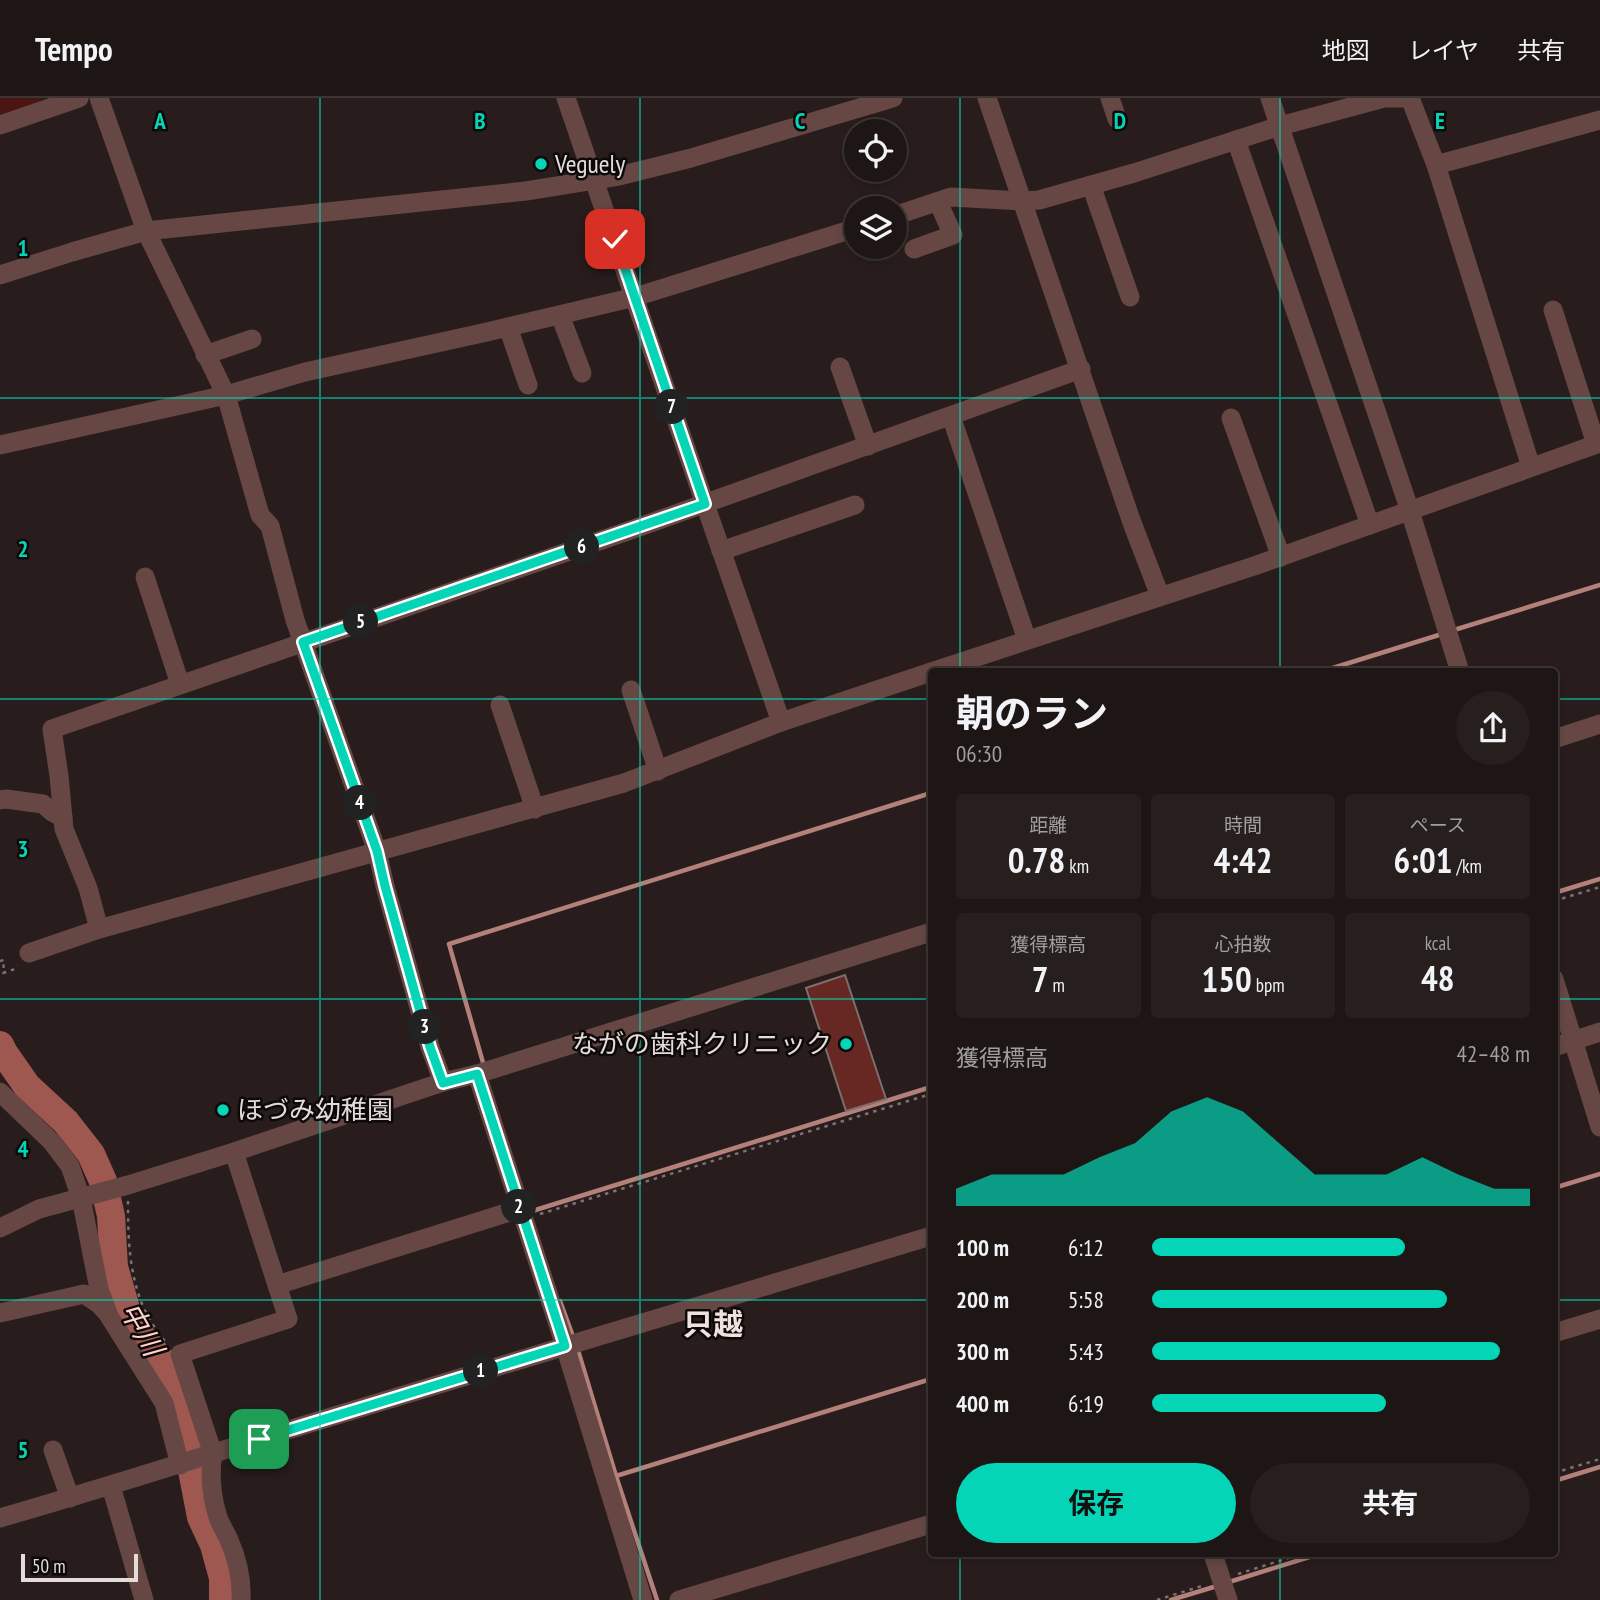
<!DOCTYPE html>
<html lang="ja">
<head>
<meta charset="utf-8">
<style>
  body { margin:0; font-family:"PT Sans Narrow","Noto Sans JP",sans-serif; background:#261f1e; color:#f1f3f6; height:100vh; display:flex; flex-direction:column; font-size:26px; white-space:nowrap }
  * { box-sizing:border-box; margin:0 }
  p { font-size:23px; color:#a19fa0 }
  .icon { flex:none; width:38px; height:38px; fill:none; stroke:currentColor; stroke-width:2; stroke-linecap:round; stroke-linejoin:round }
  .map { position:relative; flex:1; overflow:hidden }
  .sheet { position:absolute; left:928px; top:570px; width:630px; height:889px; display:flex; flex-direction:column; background:#1e1615; border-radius:7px; box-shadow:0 4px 10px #0003,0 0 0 2px #3c3534 }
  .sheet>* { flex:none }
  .controls { position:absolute; left:844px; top:21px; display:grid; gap:14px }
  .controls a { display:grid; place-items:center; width:63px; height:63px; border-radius:50%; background:#1e1615; box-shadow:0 4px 10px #0003,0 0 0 2px #3c3534; font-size:35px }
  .scale { position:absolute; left:21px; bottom:18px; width:117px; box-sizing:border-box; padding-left:7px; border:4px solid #e4dcdb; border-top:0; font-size:19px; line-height:24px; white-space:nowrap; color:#e4dcdb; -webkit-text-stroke:5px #0d0908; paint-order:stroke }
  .pin { position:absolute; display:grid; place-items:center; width:60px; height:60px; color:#fff; margin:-30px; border-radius:14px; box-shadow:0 4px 10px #0006 }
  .km { position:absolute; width:35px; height:35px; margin:-18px; border-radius:50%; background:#222; color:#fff; font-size:19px; line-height:35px; text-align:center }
  .round { display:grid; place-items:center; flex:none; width:74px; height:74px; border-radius:37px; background:#261f1e }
  .overview { display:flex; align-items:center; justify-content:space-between; height:119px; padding:0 28px }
  h1 { font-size:38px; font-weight:700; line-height:52px }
  .figures { display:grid; grid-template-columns:repeat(3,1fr); gap:10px; height:119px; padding:7px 28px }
  .figures div { display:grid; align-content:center; border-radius:7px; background:#261f1e; text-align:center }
  .figures b { font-size:35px; font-weight:700 }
  .figures small { font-size:19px; font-weight:400 }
  .figures p { font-size:19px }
  .chart { height:196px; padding:14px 28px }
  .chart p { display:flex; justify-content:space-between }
  .chart svg { width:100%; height:126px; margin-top:7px; fill:#03d5b6; opacity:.7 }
  .primary-button { display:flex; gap:14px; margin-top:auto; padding:14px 28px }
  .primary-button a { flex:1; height:80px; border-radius:42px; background:#03d5b6; color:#111; font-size:28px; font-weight:700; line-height:80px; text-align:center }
  .primary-button a+a { background:#261f1e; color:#f1f3f6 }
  ul { padding:0 28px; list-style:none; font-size:23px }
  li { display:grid; grid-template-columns:112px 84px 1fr; align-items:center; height:52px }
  li i { height:18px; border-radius:9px; background:#03d5b6 }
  header { display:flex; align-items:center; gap:42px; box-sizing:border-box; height:98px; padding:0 35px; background:#1e1615; border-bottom:2px solid #3c3534 }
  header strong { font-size:33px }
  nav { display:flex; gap:38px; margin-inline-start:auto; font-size:24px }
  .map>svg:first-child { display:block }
  .green { fill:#4b1612 }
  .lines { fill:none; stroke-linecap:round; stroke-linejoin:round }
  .stream { stroke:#b3807a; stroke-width:4.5 }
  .river { stroke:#9e5850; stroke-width:28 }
  .building { fill:#672722; stroke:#7c6e6c; stroke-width:2 }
  .path { stroke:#7c7271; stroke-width:2.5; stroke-dasharray:3.5 5; stroke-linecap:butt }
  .minor { stroke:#664744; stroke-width:19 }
  .route-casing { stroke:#fff; stroke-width:14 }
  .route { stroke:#03d5b6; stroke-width:9 }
  .grid { fill:none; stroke:#03d5b6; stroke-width:2; stroke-opacity:0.55 }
  .poi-dot { fill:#03d5b6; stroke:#0d0908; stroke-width:2.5 }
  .labels { text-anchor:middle; stroke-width:5; stroke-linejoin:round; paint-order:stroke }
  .poi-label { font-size:26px; fill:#e4dcdb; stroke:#0d0908; text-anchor:start }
  .water-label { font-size:28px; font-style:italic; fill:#fed3cd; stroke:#0d0908 }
  .quarter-label { font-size:30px; font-weight:bold; fill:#f0e0de; stroke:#0d0908 }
  .grid-label { font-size:23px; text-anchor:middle; font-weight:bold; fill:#03d5b6; stroke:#0d0908; stroke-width:5; stroke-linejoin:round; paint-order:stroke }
</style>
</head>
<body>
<header>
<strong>Tempo</strong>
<nav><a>地図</a><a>レイヤ</a><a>共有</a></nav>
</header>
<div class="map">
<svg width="1600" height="1502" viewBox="0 0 1600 1502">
  <rect width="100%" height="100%" fill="#281d1c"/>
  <path class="green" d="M0 0H40L41 3 0 17Z"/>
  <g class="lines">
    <g class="stream">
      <path d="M1454 532 1600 487"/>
      <path d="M1320 574 1442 536"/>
      <path d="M1554 795 1600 781"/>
      <path d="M484 968 449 846 931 695"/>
      <path d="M1554 1090 1600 1076"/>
      <path d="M529 1114 931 989"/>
      <path d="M560 1203 574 1241"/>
      <path d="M577 1249 616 1378 657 1502"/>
      <path d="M616 1378 931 1281"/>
      <path d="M1554 1383 1600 1369"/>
      <path d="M1229 1484 1319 1456"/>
      <path d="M1171 1502 1217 1488"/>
    </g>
    <path class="river" d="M0 947 4 955 27 988 66 1024 91 1056 103 1083 111 1118 114 1169 127 1214 137 1233 160 1261 177 1295 201 1419 214 1447 223 1480V1502"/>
  </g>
  <path class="building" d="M845 877 886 1001 846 1013 806 890Z"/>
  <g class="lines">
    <g class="path">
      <path d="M1554 803 1600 789"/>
      <path d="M0 863 4 862 3 875 15 871 18 868"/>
      <path d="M128 1103C128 1142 129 1177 145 1213 150 1224 159 1235 166 1245"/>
      <path d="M540 1116 931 996"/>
      <path d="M1554 1375 1600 1361"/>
      <path d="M1238 1476 1301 1456"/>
      <path d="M1157 1502 1205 1487"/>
    </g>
    <g class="minor">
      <path d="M99 0 146 133 226 297 260 417 270 428 295 522 377 753 385 788 430 949 443 984"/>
      <path d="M566 0 705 406 781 624"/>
      <path d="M987 0 1131 422 1160 498"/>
      <path d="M1110 0 1117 21"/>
      <path d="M1270 0 1410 413 1460 574"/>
      <path d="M0 27 79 0"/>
      <path d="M1236 42 1370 427"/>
      <path d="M1436 67 1600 22"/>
      <path d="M1091 87 1130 199"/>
      <path d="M894 118 951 99 1023 103 1039 102 1134 75 1280 28 1384 0H1410L1436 67 1531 369"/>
      <path d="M914 151 953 137 938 104"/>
      <path d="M0 177 72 154 146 133 526 93 619 78 691 60 893 0"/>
      <path d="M1553 212 1596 346"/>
      <path d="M560 217 582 275"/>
      <path d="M508 229 528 287"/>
      <path d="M205 257 252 241"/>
      <path d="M840 269 868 348"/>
      <path d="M951 318 1027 542"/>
      <path d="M1231 320 1281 459"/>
      <path d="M0 347 226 297 305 274 487 234 635 199 856 130"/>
      <path d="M721 453 855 407"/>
      <path d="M145 479 180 586"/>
      <path d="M931 574 1257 467 1600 345"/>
      <path d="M631 592 658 673"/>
      <path d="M500 607 535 711"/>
      <path d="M1554 641 1600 626"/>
      <path d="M0 702 6 701 43 706 52 714 63 720"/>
      <path d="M99 831 88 790 64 731 59 678 52 631 628 433 1081 271"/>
      <path d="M29 855 99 831 624 685 781 624 931 574"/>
      <path d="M1554 881 1600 1029"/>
      <path d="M1554 949 1600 934"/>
      <path d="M477 976 565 1248 643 1502"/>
      <path d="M0 994 52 1044 70 1068 81 1100 99 1191 109 1218 164 1305 180 1367"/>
      <path d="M234 1054 288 1221 180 1256 213 1356C209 1377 212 1402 219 1422 222 1429 226 1435 229 1442 237 1460 242 1482 241 1502"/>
      <path d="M0 1130 39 1111 128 1087 234 1054 443 984 477 976 931 834"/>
      <path d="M277 1187 519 1111"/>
      <path d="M0 1215 84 1196 99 1206 106 1214"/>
      <path d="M1554 1235 1600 1221"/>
      <path d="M53 1352 70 1400"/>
      <path d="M111 1388 144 1502"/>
      <path d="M0 1420C112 1388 222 1352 334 1318 533 1257 732 1197 931 1138"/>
      <path d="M1213 1456 1228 1502"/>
      <path d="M679 1502 931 1426"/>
    </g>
  </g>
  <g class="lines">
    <g class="route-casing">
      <path id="route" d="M259 1341 565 1248 477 976 443 985 430 949 385 788 377 753 303 544 705 406 615 141"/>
    </g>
    <use href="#route" class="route"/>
  </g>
  <path class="grid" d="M320 0V1502M640 0V1502M960 0V574M1280 0V574M0 300H1600M0 601H931M1554 601H1600M0 901H931M1554 901H1600M0 1202H931M1554 1202H1600M960 1456V1502M1280 1456V1502"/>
  <g class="poi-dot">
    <circle cx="541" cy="66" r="7"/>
    <circle cx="846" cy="946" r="7"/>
    <circle cx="223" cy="1012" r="7"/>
  </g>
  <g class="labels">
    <g class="poi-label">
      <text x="555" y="75">Veguely</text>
      <text x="832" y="955" text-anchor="end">ながの歯科クリニック</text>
      <text x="237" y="1021">ほづみ幼稚園</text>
    </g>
    <g class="water-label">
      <text transform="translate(142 1231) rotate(60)" y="10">中川</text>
    </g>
    <g class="quarter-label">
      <text x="713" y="1237">只越</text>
    </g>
  </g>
  <g class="grid-label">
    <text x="160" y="31">A</text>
    <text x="480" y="31">B</text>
    <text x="800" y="31">C</text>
    <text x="1120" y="31">D</text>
    <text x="1440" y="31">E</text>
    <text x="23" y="158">1</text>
    <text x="23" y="459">2</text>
    <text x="23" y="759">3</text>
    <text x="23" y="1059">4</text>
    <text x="23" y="1360">5</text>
  </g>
</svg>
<div class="controls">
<a><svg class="icon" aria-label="locate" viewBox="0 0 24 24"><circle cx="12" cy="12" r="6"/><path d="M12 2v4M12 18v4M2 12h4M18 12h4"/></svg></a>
<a><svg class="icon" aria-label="layers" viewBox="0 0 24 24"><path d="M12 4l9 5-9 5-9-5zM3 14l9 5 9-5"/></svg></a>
</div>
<div class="scale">50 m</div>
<div class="pin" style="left:259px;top:1341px;background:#1e9e55"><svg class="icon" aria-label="arrive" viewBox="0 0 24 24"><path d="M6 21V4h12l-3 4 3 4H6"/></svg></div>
<div class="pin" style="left:615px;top:141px;background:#d93025"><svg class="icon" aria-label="check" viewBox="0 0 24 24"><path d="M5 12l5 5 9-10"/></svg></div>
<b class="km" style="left:481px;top:1273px">1</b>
<b class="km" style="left:519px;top:1109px">2</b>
<b class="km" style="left:425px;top:929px">3</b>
<b class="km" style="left:360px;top:705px">4</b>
<b class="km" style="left:361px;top:524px">5</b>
<b class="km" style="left:582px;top:449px">6</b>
<b class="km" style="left:672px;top:309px">7</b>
<section class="sheet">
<div class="overview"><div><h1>朝のラン</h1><p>06:30</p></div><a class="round"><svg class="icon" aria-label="share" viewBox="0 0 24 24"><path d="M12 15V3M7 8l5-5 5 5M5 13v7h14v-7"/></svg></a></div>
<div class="figures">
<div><p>距離</p><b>0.78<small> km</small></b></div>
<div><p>時間</p><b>4:42</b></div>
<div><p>ペース</p><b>6:01<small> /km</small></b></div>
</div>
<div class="figures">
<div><p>獲得標高</p><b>7<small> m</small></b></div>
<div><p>心拍数</p><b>150<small> bpm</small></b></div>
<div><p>kcal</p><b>48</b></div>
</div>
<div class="chart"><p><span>獲得標高</span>42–48 m</p>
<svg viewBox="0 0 160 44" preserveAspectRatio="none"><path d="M0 44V38L10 33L20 33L30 33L40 27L50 22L60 11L70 6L80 11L90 22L100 33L110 33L120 33L130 27L140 33L150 38L160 38V44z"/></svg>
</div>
<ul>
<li><b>100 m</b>6:12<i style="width:67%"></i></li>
<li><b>200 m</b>5:58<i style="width:78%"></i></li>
<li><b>300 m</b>5:43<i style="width:92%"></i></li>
<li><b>400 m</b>6:19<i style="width:62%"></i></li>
</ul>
<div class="primary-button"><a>保存</a><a>共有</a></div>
</section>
</div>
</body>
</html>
